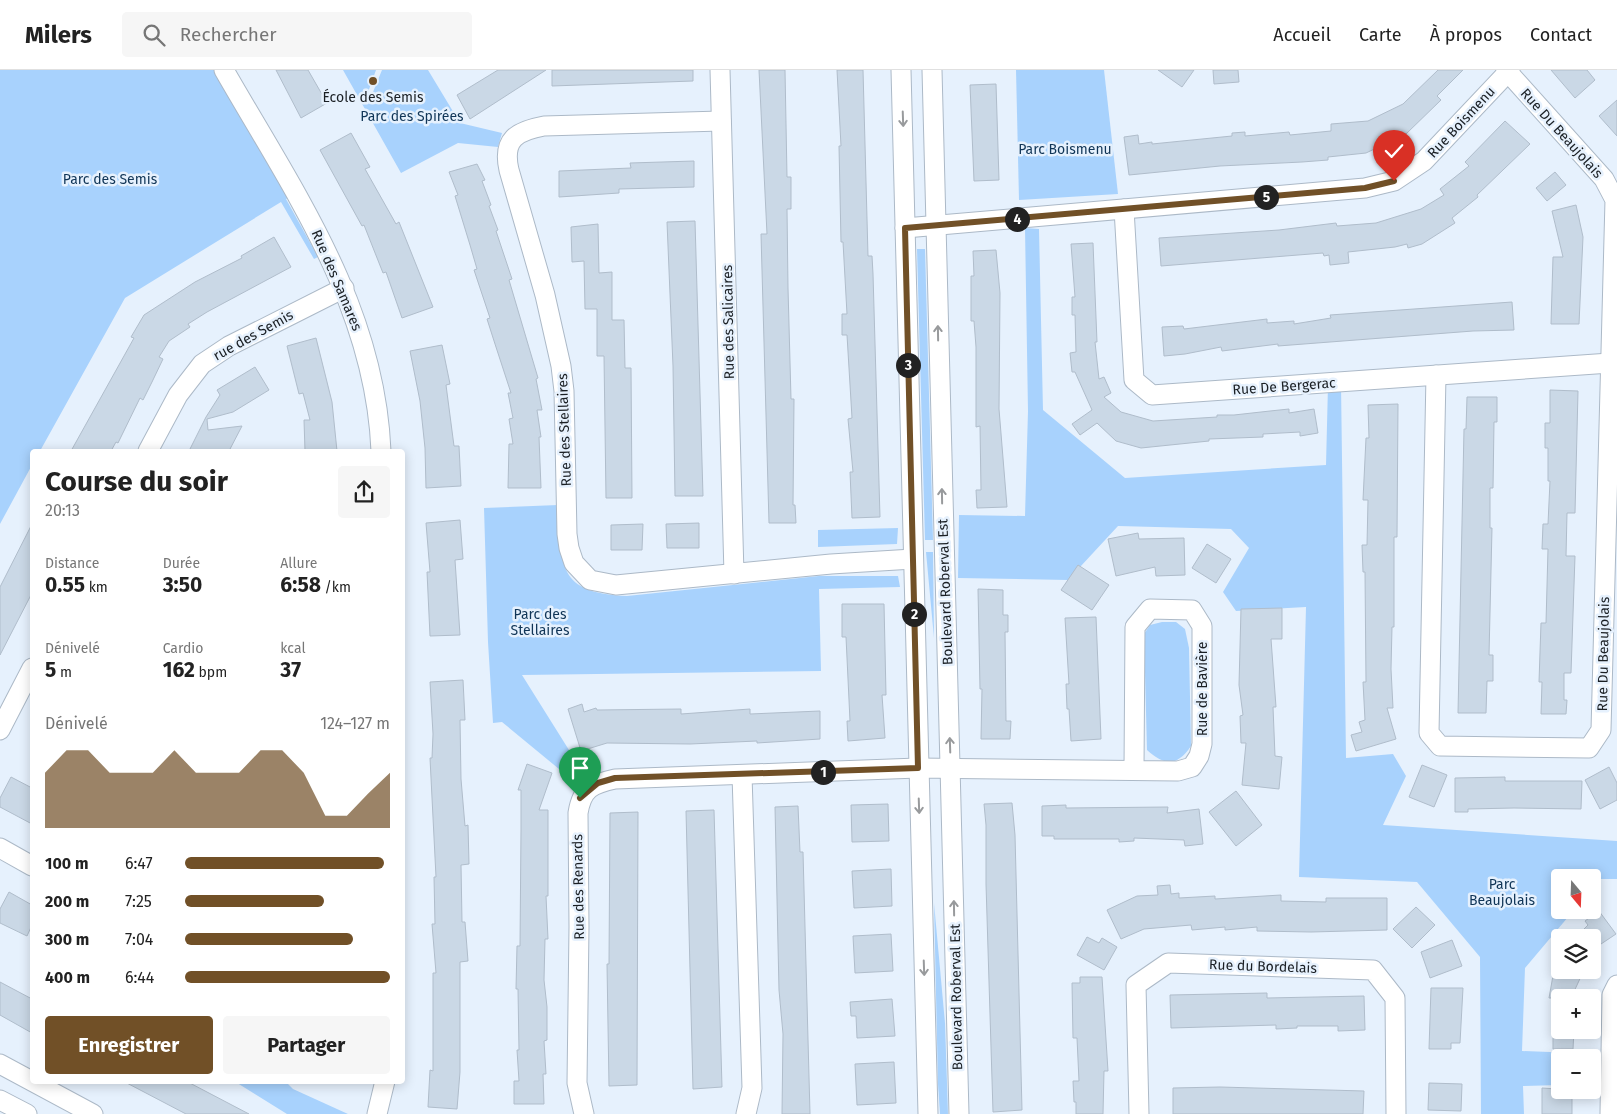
<!DOCTYPE html>
<html lang="fr">
<head>
<meta charset="utf-8">
<style>
  body { margin:0; font-family:"Fira Sans",sans-serif; background:#f6f6f6; color:#222; height:100vh; display:flex; flex-direction:column; font-size:19px; white-space:nowrap }
  * { box-sizing:border-box; margin:0 }
  p { font-size:16px; color:#767676 }
  .icon { flex:none; width:28px; height:28px; fill:none; stroke:currentColor; stroke-width:2; stroke-linecap:round; stroke-linejoin:round }
  .map { position:relative; flex:1; overflow:hidden }
  .sheet { position:absolute; left:30px; top:379px; width:375px; height:635px; display:flex; flex-direction:column; background:#fff; border-radius:5px; box-shadow:0 2px 12px #0003 }
  .sheet>* { flex:none }
  .needle { width:32px; rotate:161deg }
  .buttons { position:absolute; left:1551px; top:799px; display:grid; gap:10px }
  .buttons a { display:grid; place-items:center; width:50px; height:50px; border-radius:5px; background:#fff; box-shadow:0 2px 12px #0003; font-size:25px }
  .pin { position:absolute; display:grid; place-items:center; width:42px; height:42px; color:#fff; margin:-51px -21px; border-radius:50% 50% 50% 0; rotate:-45deg; box-shadow:0 0 5px #0007 }
  .pin .icon { rotate:45deg }
  .km { position:absolute; width:25px; height:25px; margin:-12px; border-radius:50%; background:#222; color:#fff; font-size:14px; line-height:25px; text-align:center }
  .round { display:grid; place-items:center; flex:none; width:52px; height:52px; border-radius:5px; background:#f6f6f6 }
  .overview { display:flex; align-items:center; justify-content:space-between; height:85px; padding:0 15px }
  h1 { font-size:28px; font-weight:700; line-height:38px }
  .figures { display:grid; grid-template-columns:repeat(3,1fr); gap:8px; height:85px; padding:5px 15px }
  .figures div { display:grid; align-content:center }
  .figures b { font-size:21px; font-weight:700 }
  .figures small { font-size:14px; font-weight:400 }
  .figures p { font-size:14px }
  .chart { height:140px; padding:10px 15px }
  .chart p { display:flex; justify-content:space-between }
  .chart svg { width:100%; height:90px; margin-top:5px; fill:#715027; opacity:.7 }
  .primary-button { display:flex; gap:10px; margin-top:auto; padding:10px 15px }
  .primary-button a { flex:1; height:58px; border-radius:5px; background:#715027; color:#fff; font-size:20px; font-weight:700; line-height:58px; text-align:center }
  .primary-button a+a { background:#f6f6f6; color:#222 }
  ul { padding:0 15px; list-style:none; font-size:16px }
  li { display:grid; grid-template-columns:80px 60px 1fr; align-items:center; height:38px }
  li i { height:12px; border-radius:6px; background:#715027 }
  header { display:flex; align-items:center; gap:30px; box-sizing:border-box; height:70px; padding:0 25px; background:#fff; border-bottom:1px solid #e0e0e0 }
  header strong { font-size:24px }
  nav { display:flex; gap:28px; margin-inline-start:auto; font-size:18px }
  .search { width:350px; height:45px; background:#f6f6f6; display:flex; align-items:center; gap:12px; box-sizing:border-box; padding:0 18px; border-radius:5px; color:#767676; font-size:19px }
  .map>svg:first-child { display:block }
  .green { fill:#a8d2fd }
  .building { fill:#cad8e6; stroke:#b0bdcb }
  .lines { fill:none; stroke-linecap:round; stroke-linejoin:round }
  .minor-casing { stroke:#acb9c7; stroke-width:21 }
  .minor { stroke:#fff; stroke-width:19 }
  .oneway { stroke:#989a9c }
  .route-casing { stroke:#fff; stroke-width:10 }
  .route { stroke:#715027; stroke-width:6 }
  .poi-dot { fill:#715027; stroke:#e6f1fd; stroke-width:2 }
  .labels { text-anchor:middle; stroke-width:5; stroke-linejoin:round; paint-order:stroke }
  .poi-label { font-size:14px; fill:#1a1f24; stroke:#e6f1fd }
  .park-label { font-size:14px; fill:#103557; stroke:#e6f1fd }
  .street-label { font-size:14px; fill:#1a1f24; stroke:#e6f1fd }
</style>
</head>
<body>
<header>
<strong>Milers</strong>
<div class="search"><svg class="icon" aria-label="search" viewBox="0 0 24 24"><circle cx="10" cy="10" r="6"/><path d="M15 15l6 6"/></svg>Rechercher</div>
<nav><a>Accueil</a><a>Carte</a><a>À propos</a><a>Contact</a></nav>
</header>
<div class="map">
<svg width="1617" height="1044" viewBox="0 0 1617 1044">
  <rect width="100%" height="100%" fill="#e6f1fd"/>
  <g class="green">
    <path d="M0 0H224L295 124 286 129 318 187 314 189 281 132 125 228 40 381H32V395L0 454Z"/>
    <path d="M343 0H376L367 25 373 22 382 0H428L460 53 502 63 498 77 458 73 401 103Z"/>
    <path d="M1016 0H1104L1118 124 1019 130Z"/>
    <path d="M1025 158 1039 159 1043 340 1125 408 1326 395 1328 315 1341 314 1346 688 1393 684 1406 706 1383 755 1617 771V809H1601L1593 819 1592 808H1560V840H1574L1525 898 1522 981 1601 984V1014L1593 1015 1592 988H1560V1015L1523 1016 1524 1044H1481L1480 887 1417 812 1299 807 1306 537 1236 541 1223 522 1249 478 1231 459 1118 456 1068 510 958 508 959 445 1025 446 1028 341Z"/>
    <path d="M917 179H925L933 470H925Z"/>
    <path d="M558 435C562 494 555 523 627 526L819 506H898L900 517 819 519 821 601 522 605 584 704 576 713 502 652 493 653 488 572 484 438Z"/>
    <path d="M898 458 897 474 818 477V460Z"/>
    <path d="M926 482H933L934 568Z"/>
    <path d="M1162 552H1176L1185 559 1189 578 1191 676C1176 698 1164 695 1147 680L1144 564 1150 555Z"/>
    <path d="M934 833 945 953 948 1044H940L938 1014Z"/>
    <path d="M234 1011H285L293 1019 348 1044H287Z"/>
  </g>
  <g class="building">
    <path d="M276 0H308L327 33 301 48Z"/>
    <path d="M498 0H546L470 49 457 25Z"/>
    <path d="M552 0H693V11L552 16Z"/>
    <path d="M759 0H785L787 107H791V139H787L788 218 791 329H794L793 435H795L796 453H769L761 164H767Z"/>
    <path d="M837 0H863L868 186H872L873 204 880 447 852 448 850 402H853L848 349 852 348 847 265H842V244H847L843 172H841L839 76H841Z"/>
    <path d="M1158 0H1194L1182 17Z"/>
    <path d="M1213 0H1238L1239 12 1214 14Z"/>
    <path d="M1438 0H1463L1437 26 1441 30 1406 64 1366 83 1328 87V90L1302 92 1220 96 1129 105 1124 67 1138 65 1139 74 1152 72V74L1232 66V63L1245 62V66L1289 62 1290 65 1331 61V54L1368 51 1403 34Z"/>
    <path d="M1551 0H1587L1595 10 1575 28Z"/>
    <path d="M996 14 999 110 974 111 970 15Z"/>
    <path d="M1617 30V66L1599 46Z"/>
    <path d="M1505 51 1530 74 1477 125 1478 127 1452 148 1455 153 1422 174 1408 178 1407 174 1395 177 1348 182 1349 193 1330 195 1329 185 1324 186 1323 183 1161 196 1159 168 1279 160 1336 153 1337 156 1376 153 1421 139 1444 125 1440 119 1469 96 1465 92Z"/>
    <path d="M351 63 370 97 365 99 396 154 399 152 433 237 402 248 386 202 383 203 364 155 362 156 320 80Z"/>
    <path d="M694 91V117L619 119V123L559 127V101L631 98 630 93Z"/>
    <path d="M477 94 485 110 482 111 491 135 489 136 498 160 496 161 512 209 509 210 538 308 536 309 542 340H537L541 367H539L541 418H508L509 374H513L509 349 513 348 508 323H511L495 274 487 249 490 248 474 200 477 199 470 175 455 126 458 125 449 102Z"/>
    <path d="M1555 102 1566 115 1547 131 1536 118Z"/>
    <path d="M1576 135 1583 167 1579 254H1551L1553 187H1563L1552 141Z"/>
    <path d="M695 151 703 426H675L673 296 667 152Z"/>
    <path d="M598 154 599 203 612 202V250H624L625 298H631L632 428H606L604 286H597V239H585L584 191 572 192 571 157Z"/>
    <path d="M274 167 291 197 207 242 188 254 190 257 169 271 159 287 163 289 152 312 143 330 140 328 118 373 116 372 111 381H71L134 268 131 267 144 245 195 212 242 188 241 186Z"/>
    <path d="M1093 173 1097 272H1095L1099 309 1104 307 1111 323 1104 327 1121 342 1153 351 1217 347V345H1234L1270 341 1289 339V343L1314 339 1318 363 1300 366V362L1263 364V367L1209 369V371L1141 378 1116 371 1097 353 1080 365 1072 354 1092 340 1075 302H1072L1070 283 1076 282 1075 245H1072V227H1075L1071 174Z"/>
    <path d="M996 180 1000 223 999 339 1007 437 977 438 976 420H981L980 356 976 357V277L974 251H971V206H974L973 181Z"/>
    <path d="M1512 232 1514 260 1473 261 1278 276V274L1222 281 1221 277 1185 284 1164 286 1162 257 1183 256 1184 259 1267 249V253L1294 251V254L1331 248 1330 245Z"/>
    <path d="M316 268 332 332 337 381H305L304 350H310L303 323 299 324 287 276Z"/>
    <path d="M442 275 450 314 446 315 454 376H459L461 416 426 418 425 378 420 331 410 281Z"/>
    <path d="M255 297 269 320 233 342 207 349 208 360 242 356 229 381H189L206 347 220 325 217 320Z"/>
    <path d="M1550 320 1578 321 1575 443H1567L1566 486H1575L1571 603H1564V630H1567L1566 644H1541L1542 612H1539L1541 553H1546L1548 479H1542L1543 454H1548L1550 411H1548V378H1545V353H1550Z"/>
    <path d="M1467 327H1497V352H1494L1493 418H1490V458H1492L1489 585H1493V611H1487L1486 643H1458L1464 359H1466Z"/>
    <path d="M1398 334 1397 467H1394V557H1392L1391 599 1393 638H1387L1396 669 1356 681 1351 665 1362 662 1359 652 1365 650 1363 612H1366L1365 502H1363L1362 475H1367L1368 430H1363L1366 368H1369L1368 335Z"/>
    <path d="M460 450 463 489 455 490 460 565 430 566 427 502H430L426 453Z"/>
    <path d="M699 453V478H667L666 454Z"/>
    <path d="M32 454V523L0 585V517Z"/>
    <path d="M643 454 642 480H611V455Z"/>
    <path d="M1138 463 1139 469 1184 468 1185 505 1156 506 1155 497 1116 506 1108 469Z"/>
    <path d="M1207 474 1231 489 1216 513 1192 498Z"/>
    <path d="M1078 495 1109 515 1092 540 1061 520Z"/>
    <path d="M978 519 1003 520V545H1008V562H1005L1006 651H1011L1010 669H981L982 619H980Z"/>
    <path d="M842 534H884L886 625H882L885 668 848 671 847 651H850L846 567H842Z"/>
    <path d="M1282 538V569H1271L1276 637H1273L1275 686 1282 687 1279 719 1242 715 1246 673H1241L1240 646 1243 645 1239 615 1241 539Z"/>
    <path d="M1096 547 1101 669 1071 671 1069 639H1067L1066 614H1069L1065 548Z"/>
    <path d="M463 610 465 650H460L461 709 465 756 468 755 469 794 461 795 462 852H465L468 891 460 892V1002L457 1039 428 1037 430 1000 433 1001V903H436L432 854H435L434 807H436L430 688H432L433 664 430 612Z"/>
    <path d="M582 634 584 642 596 638 597 640 681 639V644L750 639V644L820 641V669L757 673V671L690 674 607 673 581 681 568 639Z"/>
    <path d="M527 694 552 703 539 740H548V826H546L548 869H545L544 910 547 937V970L544 971 546 1004H543L544 1034H514V1011H519L517 980H519L518 919H516L517 876H520L521 760V720H518Z"/>
    <path d="M1422 695 1447 705 1434 737 1409 727Z"/>
    <path d="M1609 697 1617 713V730L1600 739 1585 710Z"/>
    <path d="M11 707 32 718V754L0 737V728Z"/>
    <path d="M1505 707V711H1582L1581 739 1514 738 1468 739V742H1455V708Z"/>
    <path d="M1236 721 1262 755 1236 776 1209 742Z"/>
    <path d="M1012 733 1015 765 1022 1040 993 1042 986 814V755L984 734Z"/>
    <path d="M888 734 889 771 852 772 851 735Z"/>
    <path d="M1066 735V738L1168 737 1167 743 1199 739 1203 774 1185 776 1184 770 1134 768V771L1119 772V769H1054V766H1042V736Z"/>
    <path d="M798 736 800 782H803L810 1044H782L783 964 779 920 775 737Z"/>
    <path d="M714 740 722 1017 693 1019 686 741Z"/>
    <path d="M638 742 637 1015 609 1016 607 894H609L610 743Z"/>
    <path d="M891 799 892 836 854 838 852 801Z"/>
    <path d="M1170 815 1171 824 1179 823V828L1215 826V829L1281 825V831L1326 832V828H1387V860L1311 862 1257 861V857L1225 860V857L1192 860 1191 855 1144 859 1121 869 1107 840 1137 826 1158 825 1157 816Z"/>
    <path d="M9 822 32 835V855L27 866 0 853V839Z"/>
    <path d="M1416 837 1435 855 1412 878 1393 859Z"/>
    <path d="M1599 841 1616 864 1592 880V868H1575L1588 855 1585 851Z"/>
    <path d="M891 864 893 901 855 903 853 866Z"/>
    <path d="M1087 867 1099 873 1102 868 1117 877 1104 900 1077 885Z"/>
    <path d="M1452 870 1462 896 1430 908 1421 882Z"/>
    <path d="M1554 900H1584L1571 928H1549Z"/>
    <path d="M1080 907H1102L1108 1001H1104L1103 1044H1076V1032H1074L1073 1011H1079L1077 968H1073L1072 913H1080Z"/>
    <path d="M0 912 32 929V963L0 945Z"/>
    <path d="M1431 918H1463L1460 973H1451V979H1429Z"/>
    <path d="M1267 923V928L1364 926 1365 960 1338 961V956H1297V958L1276 959V955L1171 958 1170 925Z"/>
    <path d="M892 929 895 966 857 968 856 946H851L850 932Z"/>
    <path d="M1553 960H1574L1573 979H1553Z"/>
    <path d="M894 992 896 1033 857 1035 855 994Z"/>
    <path d="M123 1011H186L249 1044H186Z"/>
    <path d="M1429 1013 1462 1014 1461 1041 1428 1040Z"/>
    <path d="M1220 1017 1364 1021 1363 1044H1173V1018Z"/>
    <path d="M1542 1018 1572 1020V1044H1542Z"/>
  </g>
  <g class="lines">
    <g class="minor-casing">
      <g id="minor">
        <path d="M224 0C294 122 375 236 381 381"/>
        <path d="M720 0 734 504"/>
        <path d="M901 0 928 1044"/>
        <path d="M932 0 959 1044"/>
        <path d="M721 51 544 56C517 61 502 69 509 100L545 225 561 296 564 321 567 464 569 478 574 493 590 510 616 515 831 494 913 489"/>
        <path d="M1124 139 1134 310 1152 325 1610 293"/>
        <path d="M905 158 1365 118 1394 111 1424 91 1510 0"/>
        <path d="M1436 305 1429 663 1440 676 1589 678 1601 660 1615 130 1604 109 1506 0"/>
        <path d="M148 381 178 325 202 294 229 276 344 218"/>
        <path d="M0 660 32 598"/>
        <path d="M742 705 752 1018 746 1044"/>
        <path d="M0 778 32 796"/>
        <path d="M0 994 93 1044"/>
        <path d="M0 1030 27 1044"/>
        <path d="M377 1044 385 1011"/>
        <path d="M584 1044 577 1013 579 857 578 743C582 718 592 714 615 709L918 698 1178 701 1192 697 1199 686 1202 674V556L1192 540 1150 539 1135 557 1134 699"/>
        <path d="M1139 1044 1136 915 1168 893 1373 900 1395 928 1396 1044"/>
        <path d="M1610 1044 1612 925 1617 915"/>
      </g>
    </g>
    <use href="#minor" class="minor"/>
  </g>
  <defs><path id="oneway-shaft" d="M-6 0H5M1.5-3L5.5 0L1.5 3" fill="none" stroke-width="1.6" stroke-linecap="round" stroke-linejoin="round" transform="scale(1.25)"/></defs>
  <g class="oneway">
    <use href="#oneway-shaft" transform="translate(903 49) rotate(88)"/>
    <use href="#oneway-shaft" transform="translate(938 263) rotate(-91)"/>
    <use href="#oneway-shaft" transform="translate(942 426) rotate(-91)"/>
    <use href="#oneway-shaft" transform="translate(950 675) rotate(-92)"/>
    <use href="#oneway-shaft" transform="translate(919 736) rotate(88)"/>
    <use href="#oneway-shaft" transform="translate(954 838) rotate(-91)"/>
    <use href="#oneway-shaft" transform="translate(924 898) rotate(88)"/>
  </g>
  <g class="lines">
    <g class="route-casing">
      <path id="route" d="M580 728 598 713 615 708 918 698 905 158 1365 118 1394 111"/>
    </g>
    <use href="#route" class="route"/>
  </g>
  <circle class="poi-dot" cx="373" cy="11" r="5"/>
  <g class="labels">
    <g class="poi-label">
      <text x="373" y="32">École des Semis</text>
    </g>
    <g class="park-label">
      <text x="412" y="51">Parc des Spirées</text>
      <text x="1065" y="84">Parc Boismenu</text>
      <text x="110" y="114">Parc des Semis</text>
      <text x="540" y="549">Parc des<tspan x="540" dy="16">Stellaires</tspan></text>
      <text x="1502" y="819">Parc<tspan x="1502" dy="16">Beaujolais</tspan></text>
    </g>
    <g class="street-label">
      <text transform="translate(1461 52) rotate(-47)" y="5">Rue Boismenu</text>
      <text transform="translate(1562 63) rotate(48)" y="5">Rue Du Beaujolais</text>
      <text transform="translate(337 210) rotate(67)" y="5">Rue des Samares</text>
      <text transform="translate(728 252) rotate(-91)" y="5">Rue des Salicaires</text>
      <text transform="translate(253 265) rotate(-29)" y="5">rue des Semis</text>
      <text transform="translate(1284 316) rotate(-4)" y="5">Rue De Bergerac</text>
      <text transform="translate(564 360) rotate(-92)" y="5">Rue des Stellaires</text>
      <text transform="translate(945 522) rotate(-92)" y="5">Boulevard Roberval Est</text>
      <text transform="translate(1603 584) rotate(-89)" y="5">Rue Du Beaujolais</text>
      <text transform="translate(1202 619) rotate(-90)" y="5">Rue de Bavière</text>
      <text transform="translate(578 817) rotate(-91)" y="5">Rue des Renards</text>
      <text transform="translate(1263 896) rotate(2)" y="5">Rue du Bordelais</text>
      <text transform="translate(956 927) rotate(-91)" y="5">Boulevard Roberval Est</text>
    </g>
  </g>
</svg>
<div class="buttons">
<a><svg class="needle" viewBox="-14 -14 28 28"><path d="M0-13l5 13h-10z" fill="#e53935"/><path d="M0 13l5-13h-10z" fill="#767676"/></svg></a>
<a><svg class="icon" aria-label="layers" viewBox="0 0 24 24"><path d="M12 4l9 5-9 5-9-5zM3 14l9 5 9-5"/></svg></a>
<a>+</a>
<a>−</a>
</div>
<div class="pin" style="left:580px;top:728px;background:#1e9e55"><svg class="icon" aria-label="arrive" viewBox="0 0 24 24"><path d="M6 21V4h12l-3 4 3 4H6"/></svg></div>
<div class="pin" style="left:1394px;top:111px;background:#d93025"><svg class="icon" aria-label="check" viewBox="0 0 24 24"><path d="M5 12l5 5 9-10"/></svg></div>
<b class="km" style="left:823px;top:702px">1</b>
<b class="km" style="left:914px;top:544px">2</b>
<b class="km" style="left:908px;top:295px">3</b>
<b class="km" style="left:1017px;top:149px">4</b>
<b class="km" style="left:1266px;top:127px">5</b>
<section class="sheet">
<div class="overview"><div><h1>Course du soir</h1><p>20:13</p></div><a class="round"><svg class="icon" aria-label="share" viewBox="0 0 24 24"><path d="M12 15V3M7 8l5-5 5 5M5 13v7h14v-7"/></svg></a></div>
<div class="figures">
<div><p>Distance</p><b>0.55<small> km</small></b></div>
<div><p>Durée</p><b>3:50</b></div>
<div><p>Allure</p><b>6:58<small> /km</small></b></div>
</div>
<div class="figures">
<div><p>Dénivelé</p><b>5<small> m</small></b></div>
<div><p>Cardio</p><b>162<small> bpm</small></b></div>
<div><p>kcal</p><b>37</b></div>
</div>
<div class="chart"><p><span>Dénivelé</span>124–127 m</p>
<svg viewBox="0 0 160 44" preserveAspectRatio="none"><path d="M0 44V17L10 6L20 6L30 17L40 17L50 17L60 6L70 17L80 17L90 17L100 6L110 6L120 17L130 38L140 38L150 27L160 17V44z"/></svg>
</div>
<ul>
<li><b>100 m</b>6:47<i style="width:97%"></i></li>
<li><b>200 m</b>7:25<i style="width:68%"></i></li>
<li><b>300 m</b>7:04<i style="width:82%"></i></li>
<li><b>400 m</b>6:44<i style="width:100%"></i></li>
</ul>
<div class="primary-button"><a>Enregistrer</a><a>Partager</a></div>
</section>
</div>
</body>
</html>
